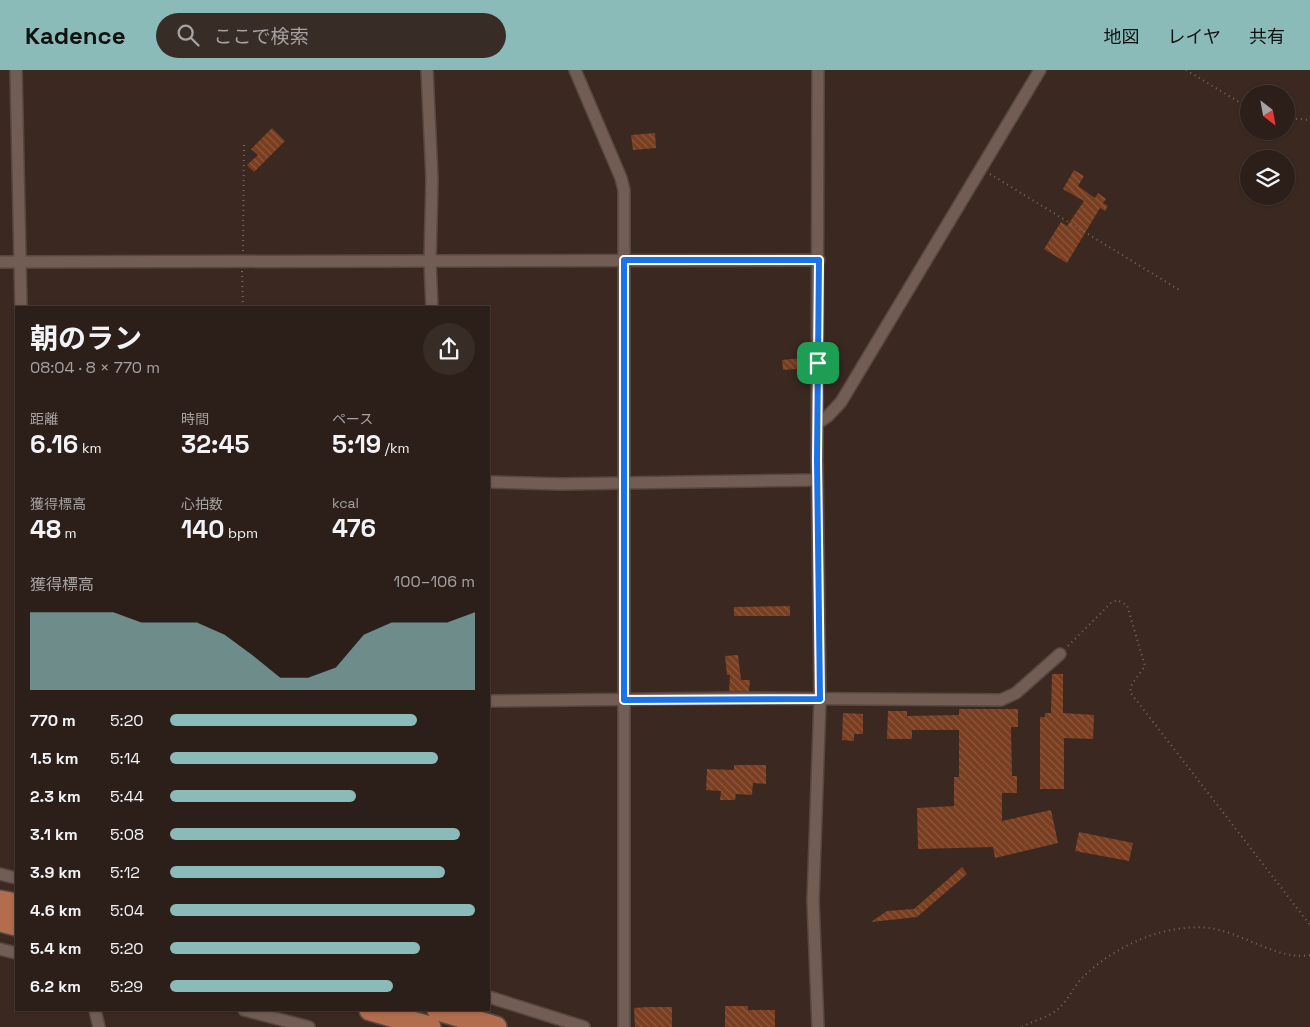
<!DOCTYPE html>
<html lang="ja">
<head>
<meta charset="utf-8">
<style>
  body { margin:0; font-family:"Space Grotesk","Noto Sans JP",sans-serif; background:#382c26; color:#f1f3f6; height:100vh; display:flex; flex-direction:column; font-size:19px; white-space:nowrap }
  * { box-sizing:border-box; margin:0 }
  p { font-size:16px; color:#a6a2a2 }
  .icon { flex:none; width:28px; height:28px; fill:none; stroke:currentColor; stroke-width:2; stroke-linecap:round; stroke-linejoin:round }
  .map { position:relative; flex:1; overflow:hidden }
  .details { position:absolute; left:15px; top:236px; width:475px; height:705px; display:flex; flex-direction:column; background:#2c1f19; border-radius:0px; box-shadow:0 1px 4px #0004,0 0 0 1px #483d38 }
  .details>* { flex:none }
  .needle { width:32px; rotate:149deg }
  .controls { position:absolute; left:1240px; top:15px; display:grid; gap:10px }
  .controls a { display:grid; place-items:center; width:55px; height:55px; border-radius:50%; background:#2c1f19; box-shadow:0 1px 4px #0004,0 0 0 1px #483d38; font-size:25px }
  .pin { position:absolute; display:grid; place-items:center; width:42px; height:42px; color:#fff; margin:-21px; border-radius:10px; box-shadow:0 2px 8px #0006 }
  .round { display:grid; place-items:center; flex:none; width:52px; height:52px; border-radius:26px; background:#382c26 }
  .summary { display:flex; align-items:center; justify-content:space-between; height:85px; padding:0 15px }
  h1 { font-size:28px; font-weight:700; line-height:38px }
  .figures { display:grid; grid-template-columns:repeat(3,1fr); gap:8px; height:85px; padding:5px 15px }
  .figures div { display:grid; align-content:center }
  .figures b { font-size:25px; font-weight:700 }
  .figures small { font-size:14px; font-weight:400 }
  .figures p { font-size:14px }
  .chart { height:140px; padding:10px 15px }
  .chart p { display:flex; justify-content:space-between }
  .chart svg { width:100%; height:90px; margin-top:5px; fill:#8bbbb9; opacity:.7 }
  ul { padding:0 15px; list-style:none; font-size:16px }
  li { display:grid; grid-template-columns:80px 60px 1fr; align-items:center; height:38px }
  li i { height:12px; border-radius:6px; background:#8bbbb9 }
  header { display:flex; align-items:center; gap:30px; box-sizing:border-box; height:70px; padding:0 25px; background:#8bbbb9; color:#111 }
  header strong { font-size:24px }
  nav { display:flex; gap:28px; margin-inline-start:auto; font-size:18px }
  .search { width:350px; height:45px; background:#382c26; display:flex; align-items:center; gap:12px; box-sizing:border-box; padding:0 18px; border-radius:28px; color:#a6a2a2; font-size:19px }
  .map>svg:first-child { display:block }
  .building { fill:url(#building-back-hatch) }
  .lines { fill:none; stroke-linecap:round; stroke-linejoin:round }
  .street-casing { stroke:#56473f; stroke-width:14 }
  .highway-casing { stroke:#56473f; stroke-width:24 }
  .path { stroke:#786861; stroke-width:2; stroke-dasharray:1 4; stroke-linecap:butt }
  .street { stroke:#715d54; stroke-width:11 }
  .highway { stroke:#b16d4d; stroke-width:21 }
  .route-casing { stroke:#fff; stroke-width:10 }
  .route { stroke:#1a73e8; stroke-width:6 }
</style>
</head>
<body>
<header>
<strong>Kadence</strong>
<div class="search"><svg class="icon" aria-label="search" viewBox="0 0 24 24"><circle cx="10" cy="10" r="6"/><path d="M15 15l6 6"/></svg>ここで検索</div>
<nav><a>地図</a><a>レイヤ</a><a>共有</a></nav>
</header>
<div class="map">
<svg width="1310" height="957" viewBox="0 0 1310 957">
  <defs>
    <pattern id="building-back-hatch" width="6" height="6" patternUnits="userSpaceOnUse" patternTransform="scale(1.25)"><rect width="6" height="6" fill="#793d1f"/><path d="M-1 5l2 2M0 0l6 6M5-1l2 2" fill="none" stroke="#8c593f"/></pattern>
  </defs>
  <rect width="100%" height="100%" fill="#3b2921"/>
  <g class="building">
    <path d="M272 58 285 71 254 102 247 95 258 85 251 79Z"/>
    <path d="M655 63 656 78 633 80 631 65Z"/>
    <path d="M1074 100 1084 106 1078 116 1095 128 1098 123 1106 129 1103 133 1108 136 1105 141 1100 138 1067 193 1044 179 1061 152 1067 156 1084 131 1063 119Z"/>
    <path d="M801 288 810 290V298L783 300 782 290Z"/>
    <path d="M790 536V546H734V537Z"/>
    <path d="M738 585 741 610H750L749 621H729L730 605H727L725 586Z"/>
    <path d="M1052 604H1063V643L1094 645 1093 669 1064 668V719H1040V647H1045V643H1051Z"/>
    <path d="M959 639H1018V657H1011L1012 706H1017V723H1002V751L1051 740 1058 773 995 788 993 777 918 779 917 738 954 736V707H959V660H912V669H887L888 641H907V646L959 645Z"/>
    <path d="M843 643 863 644V664H854V671L842 670Z"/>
    <path d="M734 695H766V714L753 713 752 725 736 724 735 730H720L721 721 706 720 707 699 734 700Z"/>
    <path d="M1079 762 1133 773 1129 791 1075 781Z"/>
    <path d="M962 797 967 804 917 847 871 852 887 841 914 839Z"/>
    <path d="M725 936H748V940H775V957H725Z"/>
    <path d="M648 937H672V957H635L634 938Z"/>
  </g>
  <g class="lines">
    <g class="street-casing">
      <g id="street">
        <path d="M16 0 21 238"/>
        <path d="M427 0 432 109 430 192 432 238"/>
        <path d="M575 0 621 108 624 120V957"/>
        <path d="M0 192 819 190"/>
        <path d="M818 353 828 346 841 332 1040 0"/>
        <path d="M489 412 560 414 817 410"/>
        <path d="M489 631 745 628 1001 630 1016 623 1060 584"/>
        <path d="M0 804 16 808"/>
        <path d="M0 879 16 883"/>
        <path d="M489 927 584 957"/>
        <path d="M95 940 99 957"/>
        <path d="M244 940 309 957"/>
        <path d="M818 957 813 831 820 629 817 390 818 0"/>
      </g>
    </g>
    <g class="highway-casing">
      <g id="highway">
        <path d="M0 831 16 834"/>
        <path d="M0 851 16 855"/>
        <path d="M370 940 430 957"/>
        <path d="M438 940 496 957"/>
      </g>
    </g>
    <g class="path">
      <path d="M1186 0 1249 38"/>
      <path d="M1286 48 1310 50"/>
      <path d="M990 104 1181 221"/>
      <path d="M243 181 244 71"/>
      <path d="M242 201 243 238"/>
      <path d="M1068 576 1111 533 1117 530 1127 535 1145 596 1132 614 1130 622 1310 855"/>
      <path d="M1022 957C1032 951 1046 948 1056 941 1067 932 1073 918 1082 908 1113 877 1164 853 1209 858 1242 862 1278 891 1310 885"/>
    </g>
    <use href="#street" class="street"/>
    <use href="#highway" class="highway"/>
  </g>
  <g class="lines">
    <g class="route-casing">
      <path id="route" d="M624 190H819L817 390 820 629 624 630Z"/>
    </g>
    <use href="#route" class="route"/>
  </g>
</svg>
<div class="controls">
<a><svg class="needle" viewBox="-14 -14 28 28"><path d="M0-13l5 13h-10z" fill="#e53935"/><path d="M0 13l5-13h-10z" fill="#a6a2a2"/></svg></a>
<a><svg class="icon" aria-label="layers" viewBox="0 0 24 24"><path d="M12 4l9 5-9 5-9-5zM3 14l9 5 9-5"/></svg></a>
</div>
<div class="pin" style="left:818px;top:293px;background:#1e9e55"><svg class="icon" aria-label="arrive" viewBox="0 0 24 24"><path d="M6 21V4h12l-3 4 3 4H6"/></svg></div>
<section class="details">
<div class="summary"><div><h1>朝のラン</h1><p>08:04 · 8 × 770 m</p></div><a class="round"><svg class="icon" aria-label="share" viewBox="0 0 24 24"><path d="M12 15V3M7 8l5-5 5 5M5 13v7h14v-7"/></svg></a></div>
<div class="figures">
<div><p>距離</p><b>6.16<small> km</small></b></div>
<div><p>時間</p><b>32:45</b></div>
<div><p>ペース</p><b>5:19<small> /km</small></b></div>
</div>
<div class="figures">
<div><p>獲得標高</p><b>48<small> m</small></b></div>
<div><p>心拍数</p><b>140<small> bpm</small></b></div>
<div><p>kcal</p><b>476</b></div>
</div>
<div class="chart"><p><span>獲得標高</span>100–106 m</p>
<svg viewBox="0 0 160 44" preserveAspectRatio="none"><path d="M0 44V6L10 6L20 6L30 6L40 11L50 11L60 11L70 17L80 27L90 38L100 38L110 33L120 17L130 11L140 11L150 11L160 6V44z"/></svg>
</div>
<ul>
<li><b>770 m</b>5:20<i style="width:81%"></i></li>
<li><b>1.5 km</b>5:14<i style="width:88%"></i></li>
<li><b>2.3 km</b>5:44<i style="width:61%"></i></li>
<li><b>3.1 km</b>5:08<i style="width:95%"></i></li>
<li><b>3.9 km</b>5:12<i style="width:90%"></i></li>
<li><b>4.6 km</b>5:04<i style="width:100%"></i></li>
<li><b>5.4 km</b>5:20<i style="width:82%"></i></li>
<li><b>6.2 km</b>5:29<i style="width:73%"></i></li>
</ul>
</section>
</div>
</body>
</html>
